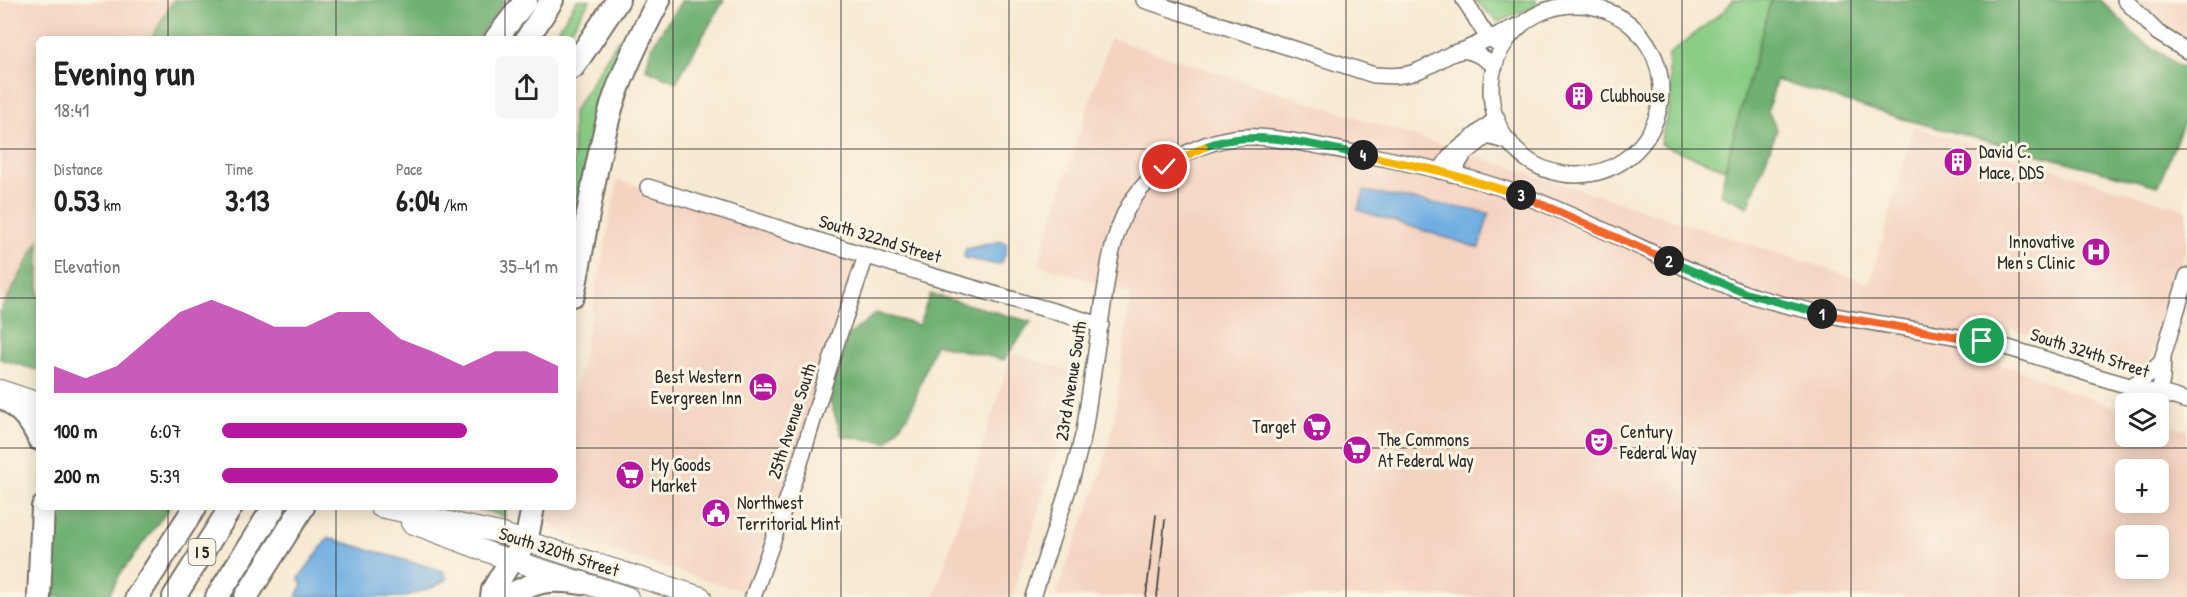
<!DOCTYPE html>
<html lang="en">
<head>
<meta charset="utf-8">
<style>
  body { margin:0; font-family:"Patrick Hand",sans-serif; background:#f6f6f6; color:#222; height:100vh; display:flex; flex-direction:column; font-size:22px; white-space:nowrap }
  * { box-sizing:border-box; margin:0 }
  p { font-size:20px; color:#767676 }
  .icon { flex:none; width:33px; height:33px; fill:none; stroke:currentColor; stroke-width:2; stroke-linecap:round; stroke-linejoin:round }
  .map { position:relative; flex:1; overflow:hidden }
  .panel { position:absolute; left:36px; top:36px; width:540px; height:474px; display:flex; flex-direction:column; background:#fff; border-radius:9px; box-shadow:0 3px 15px #0003 }
  .panel>* { flex:none }
  .controls { position:absolute; left:2115px; top:393px; display:grid; gap:12px }
  .controls a { display:grid; place-items:center; width:54px; height:54px; border-radius:9px; background:#fff; box-shadow:0 3px 15px #0003; font-size:30px }
  .pin { position:absolute; display:grid; place-items:center; width:51px; height:51px; color:#fff; margin:-26px; border:3px solid #fff; border-radius:50%; box-shadow:0 2px 6px #0007 }
  .km { position:absolute; width:30px; height:30px; margin:-15px; border-radius:50%; background:#222; color:#fff; font-size:16px; line-height:30px; text-align:center }
  .round { display:grid; place-items:center; flex:none; width:63px; height:63px; border-radius:9px; background:#f6f6f6 }
  .head { display:flex; align-items:center; justify-content:space-between; height:102px; padding:0 18px }
  h1 { font-size:33px; font-weight:700; line-height:45px }
  .metrics { display:grid; grid-template-columns:repeat(3,1fr); gap:9px; height:102px; padding:6px 18px }
  .metrics div { display:grid; align-content:center }
  .metrics b { font-size:30px; font-weight:700 }
  .metrics small { font-size:16px; font-weight:400 }
  .metrics p { font-size:16px }
  .chart { height:168px; padding:12px 18px }
  .chart p { display:flex; justify-content:space-between }
  .chart svg { width:100%; height:108px; margin-top:6px; fill:#b5179e; opacity:.7 }
  ul { padding:0 18px; list-style:none; font-size:20px }
  li { display:grid; grid-template-columns:96px 72px 1fr; align-items:center; height:45px }
  li i { height:15px; border-radius:8px; background:#b5179e }
  .map>svg:first-child { display:block }
  .built { fill:#f4d3c1; fill-rule:evenodd }
  .green { fill:#8acc85; stroke:#5a7c58; stroke-width:1.5 }
  .forest { fill:#6fb072; stroke:#4d6e4e; stroke-width:1.5 }
  .water { fill:#70aee2; stroke:#4e6c86; stroke-width:1.5 }
  .lines { fill:none; stroke-linecap:round; stroke-linejoin:round }
  .minor-casing { stroke:#726e66; stroke-width:18 }
  .major-casing { stroke:#726e66; stroke-width:22 }
  .highway-casing { stroke:#726e66; stroke-width:26 }
  .minor { stroke:#fff; stroke-width:15 }
  .major { stroke:#fff; stroke-width:20 }
  .highway { stroke:#fff; stroke-width:22 }
  .tram { stroke:#2b2b2b; stroke-width:1.5 }
  .split-1-casing { stroke:#fff; stroke-width:12 }
  .split-2-casing { stroke:#fff; stroke-width:12 }
  .split-3-casing { stroke:#fff; stroke-width:12 }
  .split-4-casing { stroke:#fff; stroke-width:12 }
  .split-5-casing { stroke:#fff; stroke-width:12 }
  .split-6-casing { stroke:#fff; stroke-width:12 }
  .split-1 { stroke:#f0652b; stroke-width:8 }
  .split-2 { stroke:#22a559; stroke-width:8 }
  .split-3 { stroke:#f0652b; stroke-width:8 }
  .split-4 { stroke:#f5b400; stroke-width:8 }
  .split-5 { stroke:#22a559; stroke-width:8 }
  .split-6 { stroke:#f5b400; stroke-width:8 }
  .grid { fill:none; stroke:#2b2b2b; stroke-width:1.5; stroke-opacity:0.55 }
  .labels { text-anchor:middle; stroke-width:6; stroke-linejoin:round; paint-order:stroke }
  .shield { fill:#fcf5e5; stroke:#6a6863; stroke-width:1.5 }
  .shield-label { font-size:16px; font-weight:bold; fill:#2b2b2b }
  .poi-label { font-size:18px; fill:#2b2b2b; stroke:#fcf5e5; text-anchor:start }
  .street-label { font-size:18px; fill:#2b2b2b; stroke:#fcf5e5 }
</style>
</head>
<body>
<div class="map">
<svg width="2187" height="597" viewBox="0 0 2187 597">
  <rect width="100%" height="100%" fill="#fcf5e5"/>
  <filter id="ink" filterUnits="userSpaceOnUse"><feTurbulence type="fractalNoise" baseFrequency=".0167" numOctaves="2"/><feDisplacementMap in="SourceGraphic" scale="12" xChannelSelector="R" yChannelSelector="G"/><feConvolveMatrix kernelMatrix="1 2 1 2 8 2 1 2 1" color-interpolation-filters="sRGB"/></filter>
  <filter id="wash" filterUnits="userSpaceOnUse"><feTurbulence type="fractalNoise" baseFrequency=".008" numOctaves="4" result="noise"/><feDisplacementMap in="SourceGraphic" scale="24" xChannelSelector="R" yChannelSelector="G"/><feGaussianBlur stdDeviation="1.35" result="paint"/><feColorMatrix in="noise" values="0 0 0 0 0 0 0 0 0 0 0 0 0 0 0 0 0 1.4 0 .05"/><feComposite in="paint" operator="in"/></filter>
  <g filter="url(#wash)">
    <rect width="100%" height="100%" fill="#f7ead3"/>
    <g class="built">
      <path d="M0 0H173L151 39H39V241L0 311Z"/>
      <path d="M2125 0H2187V51Z"/>
      <path d="M1110 38 1870 283 1914 127 2187 210V245L2149 363 2145 366 2140 368 2011 329 1999 364 2017 369 2070 392 2125 410 2126 436H2158L2159 421 2187 430V597H1055L1099 480 1113 427 1131 294 1038 264ZM2126 470H2158V502H2126ZM2126 536H2158V568H2126Z"/>
      <path d="M618 180 866 256 754 595 563 536 544 515 545 507H573V402Z"/>
      <path d="M1012 353 1079 374 1077 385 1012 597H934Z"/>
    </g>
    <g class="green">
      <path d="M577 0H590L565 39H552Z"/>
      <path d="M1475 0H1536L1537 5 1498 22Z"/>
      <path d="M1733 0H1772L1725 169 1660 144 1671 98 1668 55 1726 9Z"/>
      <path d="M623 39 607 81 573 227V112L618 40Z"/>
    </g>
    <g class="forest">
      <path d="M173 0H505L477 39H151Z"/>
      <path d="M682 0H724L676 82 646 69 651 47Z"/>
      <path d="M1771 0H2101L2139 39 2187 71V114L2158 186 1903 119 1776 80 1768 111 1777 130 1748 207 1720 194 1731 144Z"/>
      <path d="M39 241V369L37 370 0 359V311Z"/>
      <path d="M930 294 1031 322 1004 360 935 344 910 413 887 442 842 436 830 401 847 337 876 313 919 325Z"/>
      <path d="M62 507H170L120 574 108 597H52L54 535Z"/>
      <path d="M472 507H507L505 517Z"/>
    </g>
    <g class="water">
      <path d="M1364 191 1489 213 1479 248 1358 210Z"/>
      <path d="M1001 241 1006 243C1008 250 1004 260 998 265L965 258 964 253 966 249Z"/>
      <path d="M328 538 443 571 447 579 434 587 403 597H296L302 586 299 578Z"/>
    </g>
  </g>
  <g filter="url(#ink)">
    <g class="lines">
      <g class="minor-casing">
        <g id="minor">
          <path d="M1144 0 1374 75C1390 76 1405 77 1420 70 1455 56 1457 37 1495 66"/>
          <path d="M1464 0C1474 12 1482 36 1496 42"/>
          <path d="M2125 0 2158 33 2187 51"/>
          <circle cx="1576" cy="90" r="85"/>
          <path d="M1464 50 1517 26"/>
          <path d="M1440 171 1451 155 1497 118"/>
          <path d="M1452 174 1464 154 1487 136 1510 142"/>
          <path d="M648 187 925 274 1101 325"/>
          <path d="M2131 386 2149 375 2161 362"/>
          <path d="M2158 395 2162 380 2163 356 2187 276"/>
          <path d="M753 597 799 466 839 335 866 256"/>
          <path d="M1033 597 1073 474 1084 432 1109 265C1112 248 1117 231 1124 215 1147 167 1206 134 1258 137 1292 139 1327 148 1361 154 1422 165 1483 179 1540 202 1588 222 1635 245 1683 267 1706 277 1729 288 1753 296 1828 319 1904 326 1980 341 2015 348 2047 360 2080 371 2106 380 2132 386 2158 395H2168L2187 401"/>
        </g>
      </g>
      <g class="major-casing">
        <g id="major">
          <path d="M0 390 39 403"/>
          <path d="M380 507 500 533 701 597"/>
          <path d="M411 523 493 554 628 597"/>
        </g>
      </g>
      <g class="highway-casing">
        <g id="highway">
          <path d="M496 39 526 0"/>
          <path d="M527 39 552 0"/>
          <path d="M573 67 618 0"/>
          <path d="M573 295C586 232 594 167 612 105 624 68 641 34 659 0"/>
          <path d="M0 395C17 406 32 420 39 439"/>
          <path d="M39 597 43 507"/>
          <path d="M137 597 195 507"/>
          <path d="M174 597 231 507"/>
          <path d="M217 597 274 507"/>
          <path d="M246 597 303 507"/>
          <path d="M492 597 493 590 511 560 526 542 533 507"/>
          <path d="M506 597C538 580 548 578 583 583"/>
        </g>
      </g>
      <use href="#minor" class="minor"/>
      <use href="#major" class="major"/>
      <use href="#highway" class="highway"/>
      <g class="tram">
        <path d="M1146 597 1156 515"/>
        <path d="M1157 597 1165 520"/>
      </g>
    </g>
  </g>
  <g class="lines" filter="url(#ink)">
    <g class="split-1-casing">
      <path id="split-1" d="M1822 314 1982 341"/>
    </g>
    <g class="split-2-casing">
      <path id="split-2" d="M1669 261 1745 293 1822 314"/>
    </g>
    <g class="split-3-casing">
      <path id="split-3" d="M1521 195 1669 261"/>
    </g>
    <g class="split-4-casing">
      <path id="split-4" d="M1363 155 1440 171 1521 195"/>
    </g>
    <g class="split-5-casing">
      <path id="split-5" d="M1204 147C1252 127 1313 145 1363 155"/>
    </g>
    <g class="split-6-casing">
      <path id="split-6" d="M1165 167 1204 147"/>
    </g>
    <use href="#split-1" class="split-1"/>
    <use href="#split-2" class="split-2"/>
    <use href="#split-3" class="split-3"/>
    <use href="#split-4" class="split-4"/>
    <use href="#split-5" class="split-5"/>
    <use href="#split-6" class="split-6"/>
  </g>
  <path class="grid" d="M168 0V39M336 0V39M505 0V39M673 0V597M841 0V597M1009 0V597M1178 0V597M1346 0V597M1514 0V597M1682 0V597M1851 0V597M2019 0V597M0 149H39M573 149H2187M0 298H39M573 298H2187M0 448H39M573 448H2187M168 507V597M336 507V597M505 507V597"/>
  <defs>
    <g id="building-disc" transform="scale(1.5)"><circle r="9.5" fill="#b5179e" stroke="#fcf5e5"/><path d="M-4-6H4V6H1V3H-1V6H-4ZM-2.5-4.3h1.7v1.8h-1.7ZM.8-4.3h1.7v1.8H.8ZM-2.5-1h1.7V.8h-1.7ZM.8-1h1.7V.8H.8Z" fill="#fff"/></g>
    <g id="hospital-disc" transform="scale(1.5)"><circle r="9.5" fill="#b5179e" stroke="#fcf5e5"/><path d="M-5-5h3v3.5h4V-5h3V5h-3V1.5h-4V5h-3Z" fill="#fff"/></g>
    <g id="hotel-disc" transform="scale(1.5)"><circle r="9.5" fill="#b5179e" stroke="#fcf5e5"/><path d="M-6-4.5h1.5V1H6V5H4.5V3h-9V5H-6ZM-4 0a1.8 1.8 0 1 1 3.6 0ZM.5 0V-2.5h3Q6-2.5 6 0Z" fill="#fff"/></g>
    <g id="supermarket-disc" transform="scale(1.5)"><circle r="9.5" fill="#b5179e" stroke="#fcf5e5"/><path d="M-6-5.5h2.5l.6 2H6L4.5 2H-2.5L-4.4-4H-6ZM-1.5 3.2a1.3 1.3 0 1 0 .1 0ZM3 3.2a1.3 1.3 0 1 0 .1 0Z" fill="#fff"/></g>
    <g id="theatre-disc" transform="scale(1.5)"><circle r="9.5" fill="#b5179e" stroke="#fcf5e5"/><path d="M-5-5.5Q0-4 5-5.5V0Q5 5 0 6Q-5 5-5 0ZM-3.3-2.5H-1v1.5H-3.3ZM1-2.5H3.3v1.5H1ZM-2.8 1Q0 5.5 2.8 1Z" fill="#fff"/></g>
    <g id="civic-disc" transform="scale(1.5)"><circle r="9.5" fill="#b5179e" stroke="#fcf5e5"/><path d="M-.6-6.5H3V-4.5H.6V-3L4-1V1h2V6H-6V1h2V-1L-.6-3ZM-1.2 2.5V6h2.4V2.5Z" fill="#fff"/></g>
  </defs>
  <g fill-rule="evenodd">
    <use href="#building-disc" x="1579" y="96"/>
    <use href="#building-disc" x="1958" y="162"/>
    <use href="#hospital-disc" x="2096" y="252"/>
    <use href="#hotel-disc" x="763" y="387"/>
    <use href="#supermarket-disc" x="1317" y="427"/>
    <use href="#theatre-disc" x="1599" y="442"/>
    <use href="#supermarket-disc" x="1357" y="450"/>
    <use href="#supermarket-disc" x="630" y="475"/>
    <use href="#civic-disc" x="716" y="513"/>
  </g>
  <g class="labels">
    <rect class="shield" x="188.5" y="539" width="27" height="26" rx="4.5"/>
    <g class="shield-label">
      <text x="202" y="558">I 5</text>
    </g>
    <g class="poi-label">
      <text x="1600" y="102">Clubhouse</text>
      <text x="1979" y="158">David C.<tspan x="1979" dy="21">Mace, DDS</tspan></text>
      <text x="2075" y="248" text-anchor="end">Innovative<tspan x="2075" dy="21">Men's Clinic</tspan></text>
      <text x="742" y="383" text-anchor="end">Best Western<tspan x="742" dy="21">Evergreen Inn</tspan></text>
      <text x="1296" y="433" text-anchor="end">Target</text>
      <text x="1620" y="438">Century<tspan x="1620" dy="21">Federal Way</tspan></text>
      <text x="1378" y="446">The Commons<tspan x="1378" dy="21">At Federal Way</tspan></text>
      <text x="651" y="471">My Goods<tspan x="651" dy="21">Market</tspan></text>
      <text x="737" y="509">Northwest<tspan x="737" dy="21">Territorial Mint</tspan></text>
    </g>
    <g class="street-label">
      <text transform="translate(880 239) rotate(17)" y="6">South 322nd Street</text>
      <text transform="translate(2090 353) rotate(18)" y="6">South 324th Street</text>
      <text transform="translate(1071 381) rotate(-81)" y="6">23rd Avenue South</text>
      <text transform="translate(792 421) rotate(-72)" y="6">25th Avenue South</text>
      <text transform="translate(559 552) rotate(18)" y="6">South 320th Street</text>
    </g>
  </g>
</svg>
<div class="controls">
<a><svg class="icon" aria-label="layers" viewBox="0 0 24 24"><path d="M12 4l9 5-9 5-9-5zM3 14l9 5 9-5"/></svg></a>
<a>+</a>
<a>−</a>
</div>
<div class="pin" style="left:1982px;top:341px;background:#1e9e55"><svg class="icon" aria-label="arrive" viewBox="0 0 24 24"><path d="M6 21V4h12l-3 4 3 4H6"/></svg></div>
<div class="pin" style="left:1165px;top:167px;background:#d93025"><svg class="icon" aria-label="check" viewBox="0 0 24 24"><path d="M5 12l5 5 9-10"/></svg></div>
<b class="km" style="left:1822px;top:314px">1</b>
<b class="km" style="left:1669px;top:261px">2</b>
<b class="km" style="left:1521px;top:195px">3</b>
<b class="km" style="left:1363px;top:155px">4</b>
<section class="panel">
<div class="head"><div><h1>Evening run</h1><p>18:41</p></div><a class="round"><svg class="icon" aria-label="share" viewBox="0 0 24 24"><path d="M12 15V3M7 8l5-5 5 5M5 13v7h14v-7"/></svg></a></div>
<div class="metrics">
<div><p>Distance</p><b>0.53<small> km</small></b></div>
<div><p>Time</p><b>3:13</b></div>
<div><p>Pace</p><b>6:04<small> /km</small></b></div>
</div>
<div class="chart"><p><span>Elevation</span>35–41 m</p>
<svg viewBox="0 0 160 44" preserveAspectRatio="none"><path d="M0 44V33L10 38L20 33L30 22L40 11L50 6L60 11L70 17L80 17L90 11L100 11L110 22L120 27L130 33L140 27L150 27L160 33V44z"/></svg>
</div>
<ul>
<li><b>100 m</b>6:07<i style="width:73%"></i></li>
<li><b>200 m</b>5:39<i style="width:100%"></i></li>
</ul>
</section>
</div>
</body>
</html>
